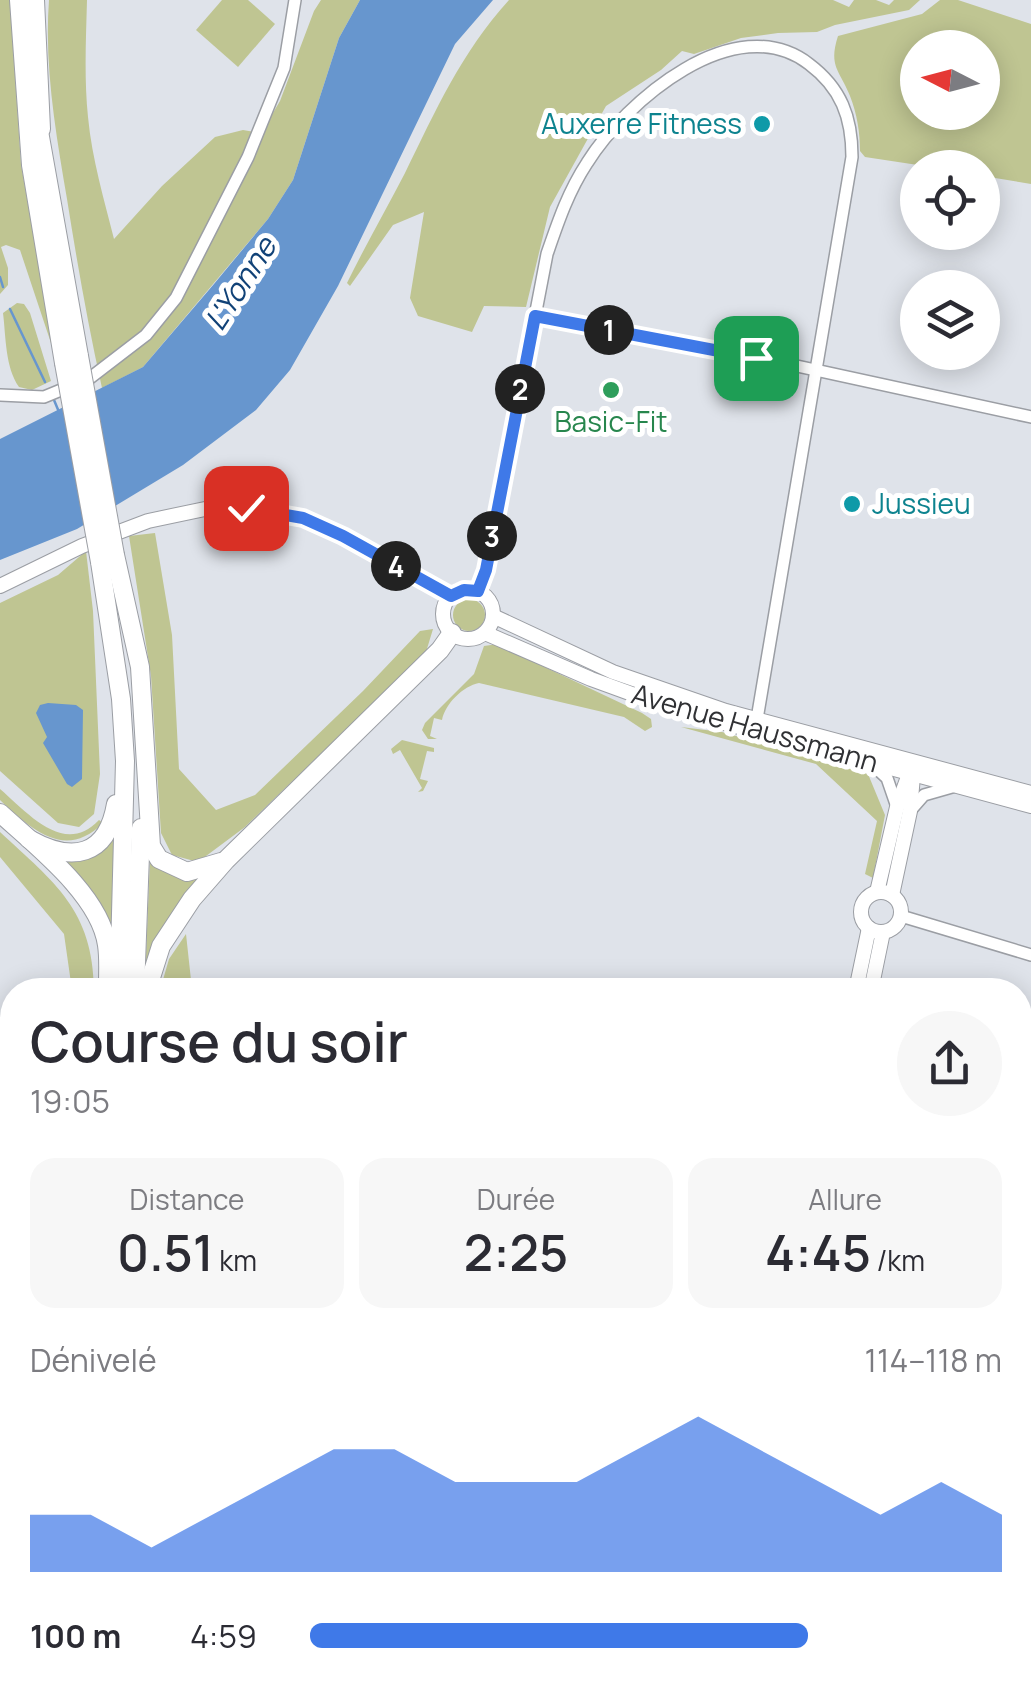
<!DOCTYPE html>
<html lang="fr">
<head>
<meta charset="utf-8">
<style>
  body { margin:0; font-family:Manrope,sans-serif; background:#f7f7f7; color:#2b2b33; height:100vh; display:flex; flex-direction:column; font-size:38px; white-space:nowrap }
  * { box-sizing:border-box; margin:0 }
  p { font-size:32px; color:#7c7c81 }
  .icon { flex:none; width:55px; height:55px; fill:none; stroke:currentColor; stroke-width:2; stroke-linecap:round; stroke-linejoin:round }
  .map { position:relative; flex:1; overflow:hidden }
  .drawer { position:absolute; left:0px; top:978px; width:1032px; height:718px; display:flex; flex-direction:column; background:#fff; border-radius:40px 40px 0 0; box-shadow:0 5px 25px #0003 }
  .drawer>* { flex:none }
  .needle { width:65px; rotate:276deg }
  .tools { position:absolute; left:900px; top:30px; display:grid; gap:20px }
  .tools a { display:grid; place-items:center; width:100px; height:100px; border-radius:50%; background:#fff; box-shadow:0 5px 25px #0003; font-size:50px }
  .pin { position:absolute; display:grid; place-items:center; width:85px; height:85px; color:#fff; margin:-42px; border-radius:20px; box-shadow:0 5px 15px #0006 }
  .km { position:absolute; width:50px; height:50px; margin:-25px; border-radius:50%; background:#222; color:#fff; font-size:28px; line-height:50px; text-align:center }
  .round { display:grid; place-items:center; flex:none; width:105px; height:105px; border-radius:52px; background:#f7f7f7 }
  .head { display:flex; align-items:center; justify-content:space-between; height:170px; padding:0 30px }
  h1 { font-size:55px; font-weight:600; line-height:75px }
  .figures { display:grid; grid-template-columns:repeat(3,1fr); gap:15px; height:170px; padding:10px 30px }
  .figures div { display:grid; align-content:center; border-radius:25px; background:#f7f7f7; text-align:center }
  .figures b { font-size:50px; font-weight:600 }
  .figures small { font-size:28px; font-weight:400 }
  .figures p { font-size:28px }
  .chart { height:280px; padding:20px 30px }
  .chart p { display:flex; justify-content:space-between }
  .chart svg { width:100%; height:180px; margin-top:10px; fill:#3f79e8; opacity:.7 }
  ul { padding:0 30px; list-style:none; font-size:32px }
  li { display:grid; grid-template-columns:160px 120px 1fr; align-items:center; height:75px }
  li i { height:25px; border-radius:12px; background:#3f79e8 }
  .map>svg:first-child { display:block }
  .green { fill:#bfc592; fill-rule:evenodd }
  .water { fill:#6796ce }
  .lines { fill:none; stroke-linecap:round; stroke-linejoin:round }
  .stream { stroke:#6796ce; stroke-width:2.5 }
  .minor-casing { stroke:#9b9ea4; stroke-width:14 }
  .tertiary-casing { stroke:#9b9ea4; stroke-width:16 }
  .primary-casing { stroke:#9b9ea4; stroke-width:20 }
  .minor { stroke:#fff; stroke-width:11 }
  .tertiary { stroke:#fff; stroke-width:14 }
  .primary { stroke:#fff; stroke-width:18 }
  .primary-bridge-casing { stroke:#9b9ea4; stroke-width:20; stroke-linecap:butt }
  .primary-bridge { stroke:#fff; stroke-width:18 }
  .route-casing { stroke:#fff; stroke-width:20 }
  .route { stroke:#3f79e8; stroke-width:12 }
  .culture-dot { fill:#0f9aa8; stroke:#fff; stroke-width:4 }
  .leisure-dot { fill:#2e9e5b; stroke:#fff; stroke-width:4 }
  .labels { text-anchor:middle; stroke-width:10; stroke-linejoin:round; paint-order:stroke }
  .culture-label { font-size:28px; fill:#0d838f; stroke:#fff; text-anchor:end }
  .leisure-label { font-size:28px; fill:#27864d; stroke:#fff }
  .street-label { font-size:28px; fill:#303134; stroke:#fff }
  .water-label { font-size:30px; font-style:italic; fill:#114277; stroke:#fff }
</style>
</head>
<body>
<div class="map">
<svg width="1031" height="1694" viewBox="0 0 1031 1694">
  <rect width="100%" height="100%" fill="#dfe3ea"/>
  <g class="green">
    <path d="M0 0H10L21 164 53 349 20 250 6 245 1 247 8 268V285L0 294Z"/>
    <path d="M49 0H87C86 39 84 78 88 117 92 159 104 199 114 239L162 186 215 137 243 130 261 133 280 101 314 11 321 0H360L339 38 293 180 268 219 143 367 102 388C88 325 77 262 67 199 56 134 44 66 49 0Z"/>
    <path d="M222 0H248L275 24 238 67 196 30Z"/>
    <path d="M509 0H833L849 7 854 0H876L889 5 894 0H920L909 10 835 25 817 32 778 33 741 38 694 54 682 51 661 70 606 106 550 207 526 307 484 306 472 332 418 316 410 298 424 212 393 225 350 286 347 283C365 246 386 210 405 173 436 110 461 53 509 0Z"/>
    <path d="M940 0H958L1031 24V184L983 176 982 168 931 167 865 157 860 151C860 132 857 114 850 96 840 70 828 67 838 36L922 14ZM918 48H982V112H918Z"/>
    <path d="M17 303 24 304 30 313 51 381 32 390 19 387C5 367 6 337 3 313Z"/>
    <path d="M155 533 172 635 179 769 216 810 255 795 363 691 420 631 433 629 426 652 245 827 198 862 172 855 161 833 151 676 129 536Z"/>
    <path d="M86 551 93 611 100 774 94 814 79 827 58 823 0 771V603L58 575Z"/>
    <circle cx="469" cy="615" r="16"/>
    <path d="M491 645H498L642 713 651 719 652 727 645 731 624 717 479 683C463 686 445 704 442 720L434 718 430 736 437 739H428L422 730 425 723 474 674 484 646Z"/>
    <path d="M681 727 722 732 868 774 885 815 873 878 865 874 877 821 816 764Z"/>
    <path d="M402 740 434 748V752L427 751 420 779 428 781 423 791 418 792 422 788 400 750 393 754 391 749Z"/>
    <path d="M0 789C28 813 64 857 99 820L103 823C65 861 31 829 0 800Z"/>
    <path d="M0 832C55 883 93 910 94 990H72L64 934 0 857Z"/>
    <path d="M117 833 115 940 52 855Z"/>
    <path d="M150 859 206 875 145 979Z"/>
    <path d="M186 934 191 980 243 990H160L169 959Z"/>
    <path d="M1020 1501H1031V1572L1020 1573Z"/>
    <path d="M488 1682 509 1683 512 1694H317L313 1683Z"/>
  </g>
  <g class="water">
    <path d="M360 0H493L455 44 338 286 290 370 256 410 183 465 77 529 0 560V439L143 367 214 284 268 219 293 180 339 38Z"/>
    <path d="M48 703 76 705 83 710 82 779 72 787 67 784 43 743 47 737 36 713 40 705Z"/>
  </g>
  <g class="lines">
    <g class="stream">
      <path d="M0 277 3 287"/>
      <path d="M10 309 45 382"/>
      <path d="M54 400 59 412"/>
      <path d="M0 1224 12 1242"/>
      <path d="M260 1682 263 1694"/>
    </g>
    <g class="minor-casing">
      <g id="minor">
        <path d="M535 316 774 361 1031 417"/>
        <path d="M0 395 44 397 90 378 146 335 176 298 248 157 284 68 295 0"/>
        <path d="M478 591 486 571 547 254C558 222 568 192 587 163 625 102 735 7 809 64 841 88 852 117 852 157L757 719"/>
        <path d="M873 765 887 778 897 807"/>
        <path d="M910 811 924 795 952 787"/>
        <path d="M901 916 1031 955"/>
        <path d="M602 1682 605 1694"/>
      </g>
    </g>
    <g class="tertiary-casing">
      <g id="tertiary">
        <path d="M0 586 82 546 148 521 224 505 303 518 343 536 451 597"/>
        <circle cx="468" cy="614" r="25"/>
        <path d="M493 616 613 672 726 711 1031 793"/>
        <path d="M485 633 591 679 676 710 1031 806"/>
        <circle cx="881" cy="912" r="20"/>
        <path d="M877 892 897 807 912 766"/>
        <path d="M892 895 910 811 913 776"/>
        <path d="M856 990 869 928"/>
        <path d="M871 990 883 932"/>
        <path d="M1020 1493H1031"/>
        <path d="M1020 1580 1031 1579"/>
        <path d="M1020 1655 1031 1607"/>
        <path d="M1000 1694 1002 1682"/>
        <path d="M1012 1694 1014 1682"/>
      </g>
    </g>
    <g class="primary-casing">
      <g id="primary">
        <path d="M19 0 31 165 64 363"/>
        <path d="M35 0 41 129"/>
        <path d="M37 120 79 356"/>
        <path d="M115 555 140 667 151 846 159 859 187 872 221 862"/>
        <path d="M100 562 121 699 125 761 119 990"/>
        <path d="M0 813C36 846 100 895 107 945 109 958 108 972 108 985"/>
        <path d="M29 839C72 863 107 857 116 804"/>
        <path d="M135 990 141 828"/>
        <path d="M147 990 161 946 192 899 226 860 440 650 452 633"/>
        <path d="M279 1682 282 1694"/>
        <path d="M307 1682 311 1694"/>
      </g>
    </g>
    <use href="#minor" class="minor"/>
    <use href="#tertiary" class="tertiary"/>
    <use href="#primary" class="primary"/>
    <g class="primary-bridge-casing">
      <g id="primary-bridge">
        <path d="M79 356 115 555"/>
        <path d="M64 363 100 562"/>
      </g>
    </g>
    <use href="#primary-bridge" class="primary-bridge"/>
  </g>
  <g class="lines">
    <g class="route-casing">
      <path id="route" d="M246 508 303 518 343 536 451 596 464 590 478 591 486 570 535 316 756 358"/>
    </g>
    <use href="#route" class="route"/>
  </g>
  <g class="culture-dot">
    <circle cx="762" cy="124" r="10"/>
    <circle cx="852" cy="504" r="10"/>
  </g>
  <circle class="leisure-dot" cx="611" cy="390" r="10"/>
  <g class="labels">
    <g class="culture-label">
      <text x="742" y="134">Auxerre Fitness</text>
      <text x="872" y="514" text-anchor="start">Jussieu</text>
    </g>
    <g class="leisure-label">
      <text x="611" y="432">Basic-Fit</text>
    </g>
    <g class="street-label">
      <text transform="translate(755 728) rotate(16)" y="10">Avenue Haussmann</text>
    </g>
    <g class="water-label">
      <text transform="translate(241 284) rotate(-57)" y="10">L'Yonne</text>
    </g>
  </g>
</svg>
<div class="tools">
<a><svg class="needle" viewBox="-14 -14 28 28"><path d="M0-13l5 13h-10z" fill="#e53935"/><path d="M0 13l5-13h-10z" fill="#7c7c81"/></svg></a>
<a><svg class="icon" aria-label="locate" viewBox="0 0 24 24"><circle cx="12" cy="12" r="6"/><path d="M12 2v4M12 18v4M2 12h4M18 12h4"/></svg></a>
<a><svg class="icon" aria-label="layers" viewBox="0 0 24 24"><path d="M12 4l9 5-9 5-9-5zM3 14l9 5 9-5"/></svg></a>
</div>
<div class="pin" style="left:756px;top:358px;background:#1e9e55"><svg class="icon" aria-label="arrive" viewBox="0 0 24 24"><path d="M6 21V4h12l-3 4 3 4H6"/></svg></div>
<div class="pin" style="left:246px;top:508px;background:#d93025"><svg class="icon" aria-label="check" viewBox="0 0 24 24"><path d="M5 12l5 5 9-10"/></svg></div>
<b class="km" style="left:609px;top:330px">1</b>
<b class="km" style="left:520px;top:389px">2</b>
<b class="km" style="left:492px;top:536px">3</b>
<b class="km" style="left:396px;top:566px">4</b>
<section class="drawer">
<div class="head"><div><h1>Course du soir</h1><p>19:05</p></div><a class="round"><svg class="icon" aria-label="share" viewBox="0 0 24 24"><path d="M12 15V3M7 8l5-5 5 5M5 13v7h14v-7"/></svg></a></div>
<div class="figures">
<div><p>Distance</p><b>0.51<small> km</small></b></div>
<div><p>Durée</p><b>2:25</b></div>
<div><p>Allure</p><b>4:45<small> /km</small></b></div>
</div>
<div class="chart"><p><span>Dénivelé</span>114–118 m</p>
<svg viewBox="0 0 160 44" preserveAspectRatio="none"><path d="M0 44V30L10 30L20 38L30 30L40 22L50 14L60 14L70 22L80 22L90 22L100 14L110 6L120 14L130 22L140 30L150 22L160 30V44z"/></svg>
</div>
<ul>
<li><b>100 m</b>4:59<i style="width:72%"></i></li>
</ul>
</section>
</div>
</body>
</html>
